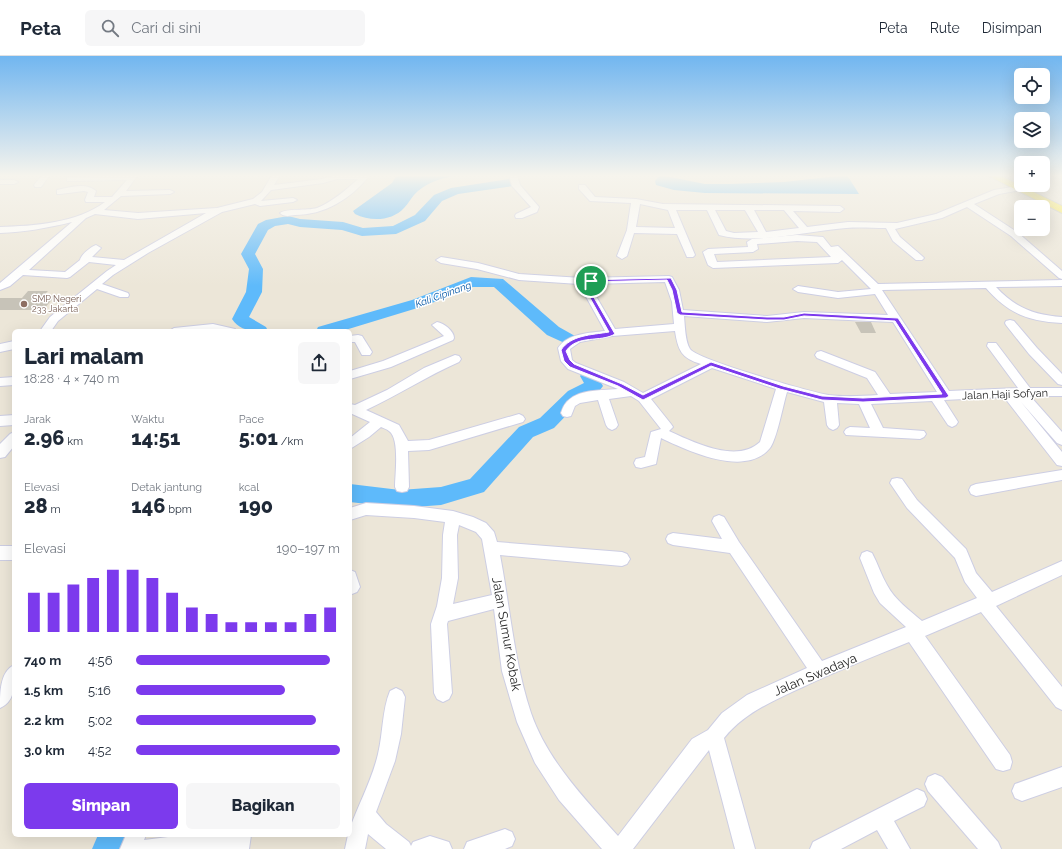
<!DOCTYPE html>
<html lang="id">
<head>
<meta charset="utf-8">
<style>
  body { margin:0; font-family:Raleway,sans-serif; background:#f6f6f7; color:#1f2937; height:100vh; display:flex; flex-direction:column; font-size:15px; white-space:nowrap }
  * { box-sizing:border-box; margin:0 }
  p { font-size:13px; color:#747a83 }
  .icon { flex:none; width:22px; height:22px; fill:none; stroke:currentColor; stroke-width:2; stroke-linecap:round; stroke-linejoin:round }
  .map { position:relative; flex:1; overflow:hidden }
  .panel { position:absolute; left:12px; top:273px; width:340px; height:508px; display:flex; flex-direction:column; background:#fff; border-radius:6px; box-shadow:0 4px 16px #0002 }
  .panel>* { flex:none }
  .controls { position:absolute; left:1014px; top:12px; display:grid; gap:8px }
  .controls a { display:grid; place-items:center; width:36px; height:36px; border-radius:6px; background:#fff; box-shadow:0 4px 16px #0002; font-size:20px }
  .pin { position:absolute; display:grid; place-items:center; width:34px; height:34px; color:#fff; margin:-17px; border:2px solid #fff; border-radius:50%; box-shadow:0 1px 4px #0007 }
  .round { display:grid; place-items:center; flex:none; width:42px; height:42px; border-radius:6px; background:#f6f6f7 }
  .overview { display:flex; align-items:center; justify-content:space-between; height:68px; padding:0 12px }
  h1 { font-size:22px; font-weight:800; line-height:30px }
  .metrics { display:grid; grid-template-columns:repeat(3,1fr); gap:6px; height:68px; padding:4px 12px }
  .metrics div { display:grid; align-content:center }
  .metrics b { font-size:20px; font-weight:800 }
  .metrics small { font-size:11px; font-weight:400 }
  .metrics p { font-size:11px }
  .chart { height:112px; padding:8px 12px }
  .chart p { display:flex; justify-content:space-between }
  .chart svg { width:100%; height:72px; margin-top:4px; stroke:#7c3aed; stroke-width:6 }
  .primary-button { display:flex; gap:8px; margin-top:auto; padding:8px 12px }
  .primary-button a { flex:1; height:46px; border-radius:6px; background:#7c3aed; color:#fff; font-size:16px; font-weight:800; line-height:46px; text-align:center }
  .primary-button a+a { background:#f6f6f7; color:#1f2937 }
  ul { padding:0 12px; list-style:none; font-size:13px }
  li { display:grid; grid-template-columns:64px 48px 1fr; align-items:center; height:30px }
  li i { height:10px; border-radius:5px; background:#7c3aed }
  header { display:flex; align-items:center; gap:24px; box-sizing:border-box; height:56px; padding:0 20px; background:#fff; border-bottom:1px solid #e0e1e3 }
  header strong { font-size:19px }
  nav { display:flex; gap:22px; margin-inline-start:auto; font-size:14px }
  .search { width:280px; height:36px; background:#f6f6f7; display:flex; align-items:center; gap:10px; box-sizing:border-box; padding:0 14px; border-radius:6px; color:#747a83; font-size:15px }
  .map>svg:first-child { display:block }
  .water { fill:#5ebafb }
  .lines { fill:none; stroke-linecap:round; stroke-linejoin:round }
  .river { fill:#5ebafb; fill-rule:evenodd }
  .building { fill:#c7c3b8 }
  .minor-casing { stroke:#cdcee3; stroke-width:2 }
  .major-casing { stroke:#cbcbcb; stroke-width:2 }
  .minor { fill:#fff; fill-rule:evenodd }
  .major { fill:#ffef4a; fill-rule:evenodd }
  .route { fill:#7c3aed; stroke:#fff; fill-rule:evenodd }
  .education-dot { fill:#8d6e63; stroke:#fff; stroke-width:1.5 }
  .labels { text-anchor:middle; stroke-width:3; stroke-linejoin:round; paint-order:stroke }
  .far-education-label { font-size:9px; fill:#785e54; stroke:#fff; text-anchor:start }
  .far-water-label { font-size:10px; font-style:italic; fill:#0054a4; stroke:#fff }
  .street-label { font-size:11px; fill:#282828; stroke:#fff }
  .near-street-label { font-size:13px; fill:#282828; stroke:#fff }
</style>
</head>
<body>
<header>
<strong>Peta</strong>
<div class="search"><svg class="icon" aria-label="search" viewBox="0 0 24 24"><circle cx="10" cy="10" r="6"/><path d="M15 15l6 6"/></svg>Cari di sini</div>
<nav><a>Peta</a><a>Rute</a><a>Disimpan</a></nav>
</header>
<div class="map">
<svg width="1062" height="793" viewBox="0 0 1062 793">
  <rect width="100%" height="100%" fill="#ece6d8"/>
  <g class="water">
    <path d="M397 119H461C445 121 430 125 418 135 412 140 409 147 404 152 392 165 371 166 355 158L353 155 392 127Z"/>
    <path d="M660 119 705 128H729L784 126 847 119 859 138 705 137 674 134 656 129 655 125Z"/>
  </g>
  <g class="lines">
    <g class="river">
      <path d="M509 123 513 124 515 127 513 130 458 138 442 145 425 165 396 178 362 180 342 174 300 171 288 168 275 170 268 174 255 198 263 213 262 236 249 261 266 271 268 275C255 275 240 276 232 263L246 236 249 213 241 198 258 168 266 164 288 160 300 163 343 166 363 172 393 170 415 159 434 139 451 132Z"/>
      <path d="M471 221 503 223 559 271 575 280 577 284 575 288 569 289 547 279 494 231H473L424 250 342 275H316L318 271 412 244Z"/>
      <path d="M589 314 595 316 603 330 600 334 580 345 554 372 533 381 484 436 441 449 400 452 350 446V428L400 434 441 431 470 423 519 371 540 362 568 335 584 327 580 320 583 316Z"/>
      <path d="M98 779H131L125 793H92Z"/>
    </g>
  </g>
  <g class="building">
    <path d="M28 235H48L43 240H55L43 254H0V242H22Z"/>
    <path d="M855 266H871L876 277H861Z"/>
  </g>
  <g class="lines">
    <g class="minor-casing">
      <g id="minor">
        <path d="M42 119H50L41 131H35L34 129Z"/>
        <path d="M138 119 126 135 170 134 174 136 170 138 121 140 104 154 138 157 217 152 253 143 262 136 272 119H280L274 129 322 123 336 119H370C351 143 324 159 295 159 289 160 284 161 280 157 286 152 307 155 317 152 332 146 346 134 358 123H337L323 127 271 134 261 145 293 142 297 144 293 146 260 150 255 148 222 156 148 197 113 219 102 228 128 237 129 239 128 241H120L97 233 58 265 51 275H40L50 261 107 215 116 209 89 206 70 221 67 222 23 219 10 230 0 234V227L72 166C48 172 24 176 0 177V171C34 170 77 167 105 146H86L85 144 88 136 84 135 60 138H57V134C69 131 86 126 96 135L94 141H112L127 124 70 125H67V121ZM206 157 124 204 92 201 101 192 96 189C90 191 81 199 80 204L65 216 29 214 86 162 95 158 138 163Z"/>
        <path d="M509 119H517L520 129 539 151 537 156 522 162H516L515 160 516 158 531 151 512 130Z"/>
        <path d="M0 124H14L18 126 14 128H0Z"/>
        <path d="M579 129H585L595 141 636 143 663 148 840 150 844 153 840 156 793 155 807 171 848 166 897 167 936 158 994 134 1018 130 1022 132 1021 134 999 138 974 148 1017 176 1062 215V223L1059 222 1011 180 967 151 942 162 895 173 900 181 922 200 924 202 922 204H916L893 185 886 172C873 172 859 171 846 172 806 175 758 189 719 179L707 154H676L695 199 693 201H687L677 178 634 177 627 200 622 203 617 200 627 174 631 147 590 145 579 133ZM640 148 668 154 675 172 636 171ZM715 154H745L758 176 734 177 726 175ZM754 154H784L799 172 766 176Z"/>
        <path d="M797 179 823 181 831 191 838 190 878 228 1062 224V230L996 231C1015 252 1035 259 1062 261V267C1028 265 1009 258 986 232L882 234 949 335 1018 332 987 290 988 287H996L1030 332H1062V340H1030L1062 376V389L1057 387 1021 346 1062 396V410L1057 409 1004 341 944 344 958 366 956 369 952 371 948 369 932 345 871 348 883 372 924 375 926 378 924 381 920 383 846 379 844 376 846 373 850 371 870 372 859 348 837 347 839 369 837 372 833 374 829 372 827 369 824 346 787 336C783 349 777 383 770 392 746 422 688 395 661 382L656 408 641 412 636 411 634 407 636 403 645 401 651 376 661 373 639 345 631 340 609 343 618 369 616 372 612 374 608 372 606 369 598 344 580 347 575 350 571 360 567 361 563 360 561 357C568 332 597 335 618 333L568 313 561 305 558 292C568 277 590 277 605 275L579 228 519 224 477 213 441 207 436 204 441 201 478 207 519 218 582 222 669 220 672 221 679 234 683 254 767 260 804 256 888 259 875 238 838 242 798 236 793 233 798 230 838 236 871 233 842 204 838 207 713 212 708 209 703 196 708 193 748 191 747 186 752 183ZM797 185 817 186 831 201 717 206 714 198 753 196 758 193 757 188ZM665 226 672 246 674 268 615 273 589 228ZM684 260 767 266 804 262 893 266 937 336 890 338 875 316 821 295 817 296 815 299 817 302 867 322 878 339C862 340 845 341 829 339 811 336 698 304 690 293 685 285 685 270 684 260ZM675 275C678 294 681 302 701 308L643 337 624 326 576 307 572 304 570 293 580 286 612 280ZM712 312 776 333 760 386C737 408 693 386 669 375L673 371 671 368 651 343Z"/>
        <path d="M1010 264 1014 265 1037 292 1062 318V329L1058 328 1029 298 1006 269 1005 267 1006 265Z"/>
        <path d="M437 266C444 267 454 275 454 282L453 284 391 311 350 323V315L383 305 444 280 432 269Z"/>
        <path d="M213 268 235 273 236 275H169L174 272Z"/>
        <path d="M358 279 362 280 372 296 370 299H362L355 286H350V280Z"/>
        <path d="M14 285V293L0 296V288Z"/>
        <path d="M455 299 459 300 461 303 459 306C427 320 398 339 366 354L399 369 408 385 429 384 519 358 523 360 525 363 523 366 429 394 408 395 409 431 407 435 402 436 397 435 395 431C395 419 400 382 389 375 387 373 383 372 381 371L369 381 350 393V382L370 366 350 357V348L355 349 387 334 424 312Z"/>
        <path d="M14 321V329L0 330V322Z"/>
        <path d="M14 359V369L0 370V360Z"/>
        <path d="M14 376V390L5 401 0 402V388L10 378Z"/>
        <path d="M1062 414V424L976 440 971 438 969 434 971 430 976 428Z"/>
        <path d="M897 422 902 423 917 444 966 493 976 517 992 536 1062 505V519L996 550 1062 631V654L1056 651 981 556 925 580 1010 699 1012 706 1010 713 1003 715 996 713 909 586C875 600 839 614 805 630 775 644 745 656 724 682L755 793H735L709 694 633 793H602L559 744 535 707 517 666 502 615 494 553 448 565 447 568 452 637 449 643 443 646 437 643 434 637 431 568 437 550 442 522 443 479 445 466 414 462 366 459 350 464V452L366 447 414 450 453 455 473 461 486 467 494 476 497 486 622 496 627 498 630 503 627 508 622 510 500 499C510 551 514 606 531 657 547 704 585 743 618 780L692 683 708 674 722 657 747 639 807 612 730 497 673 489 668 487 666 483 668 479 673 477 722 483 712 465 714 461 719 459 724 461 739 486 822 605 906 571 880 547 874 537 860 502 862 497 867 495 872 497C878 508 881 519 887 529 895 544 909 554 922 565L977 542 965 526 955 502 907 452 890 427 892 423ZM459 469 476 476 482 483 492 539 453 548 458 522 457 479Z"/>
        <rect x="0" y="490" width="14" height="14"/>
        <path d="M350 514 355 516 360 531 357 536 352 538 350 537Z"/>
        <path d="M14 609C14 625 17 645 0 652 0 636 0 616 14 609Z"/>
        <path d="M396 632 402 635 405 641 401 678 395 705 376 756 386 768 409 786 411 790 413 786 430 780 449 786 452 793H386L368 778 365 793H345L348 779H350V772C359 747 372 724 378 698 383 678 382 654 390 635Z"/>
        <path d="M1062 711V731L1022 745 1015 742 1012 735 1015 728Z"/>
        <path d="M935 718 942 721 998 786 1001 793H978L928 735 925 728 928 721Z"/>
        <path d="M917 733 924 736 927 743 924 750 894 765 910 793H888L877 774 841 793H810L813 786Z"/>
        <path d="M505 773 512 776 515 783 512 790 505 793H464L467 786Z"/>
        <path d="M126 779H146L144 784 184 779H251L249 793H120Z"/>
      </g>
    </g>
    <g class="major-casing">
      <path id="major" d="M987 119H999L1062 150V157Z"/>
    </g>
    <use href="#minor" class="minor"/>
    <use href="#major" class="major"/>
  </g>
  <linearGradient id="sky" x2="0" y2="1"><stop stop-color="#71b6f0"/><stop offset="0.52" stop-color="#f6f4ed"/><stop offset="1" stop-color="#f6f4ed" stop-opacity="0"/></linearGradient>
  <rect width="1062" height="230" fill="url(#sky)"/>
  <path class="route" d="M671 222 677 234 682 256 767 261H784L804 257 898 262 949 340 946 342 863 346 822 344 780 333 711 310 643 344 618 330 570 311 564 305 561 294C571 279 591 279 609 276L580 224ZM667 224 672 234 677 257 680 259 767 264H784L804 260 895 265 942 338 863 342 822 340 783 330 711 306 643 339 622 328 574 308 570 304 566 295C578 278 600 287 615 278L585 226Z"/>
  <circle class="education-dot" cx="24" cy="248" r="4"/>
  <g class="labels">
    <g class="far-education-label">
      <text x="32" y="246">SMP Negeri<tspan x="32" dy="10">233 Jakarta</tspan></text>
    </g>
    <g class="far-water-label">
      <text transform="translate(443 238) rotate(-20)" y="4">Kali Cipinang</text>
    </g>
    <g class="street-label">
      <text transform="translate(1005 338) rotate(-2)" y="4">Jalan Haji Sofyan</text>
    </g>
    <g class="near-street-label">
      <text transform="translate(507 578) rotate(80)" y="5">Jalan Sumur Kobak</text>
      <text transform="translate(815 618) rotate(-23)" y="5">Jalan Swadaya</text>
    </g>
  </g>
</svg>
<div class="controls">
<a><svg class="icon" aria-label="locate" viewBox="0 0 24 24"><circle cx="12" cy="12" r="6"/><path d="M12 2v4M12 18v4M2 12h4M18 12h4"/></svg></a>
<a><svg class="icon" aria-label="layers" viewBox="0 0 24 24"><path d="M12 4l9 5-9 5-9-5zM3 14l9 5 9-5"/></svg></a>
<a>+</a>
<a>−</a>
</div>
<div class="pin" style="left:591px;top:225px;background:#1e9e55"><svg class="icon" aria-label="arrive" viewBox="0 0 24 24"><path d="M6 21V4h12l-3 4 3 4H6"/></svg></div>
<section class="panel">
<div class="overview"><div><h1>Lari malam</h1><p>18:28 · 4 × 740 m</p></div><a class="round"><svg class="icon" aria-label="share" viewBox="0 0 24 24"><path d="M12 15V3M7 8l5-5 5 5M5 13v7h14v-7"/></svg></a></div>
<div class="metrics">
<div><p>Jarak</p><b>2.96<small> km</small></b></div>
<div><p>Waktu</p><b>14:51</b></div>
<div><p>Pace</p><b>5:01<small> /km</small></b></div>
</div>
<div class="metrics">
<div><p>Elevasi</p><b>28<small> m</small></b></div>
<div><p>Detak jantung</p><b>146<small> bpm</small></b></div>
<div><p>kcal</p><b>190</b></div>
</div>
<div class="chart"><p><span>Elevasi</span>190–197 m</p>
<svg viewBox="0 0 160 44" preserveAspectRatio="none"><path d="M5 44V20M15 44V20M25 44V15M35 44V11M45 44V6M55 44V6M65 44V11M75 44V20M85 44V29M95 44V33M105 44V38M115 44V38M125 44V38M135 44V38M145 44V33M155 44V29"/></svg>
</div>
<ul>
<li><b>740 m</b>4:56<i style="width:95%"></i></li>
<li><b>1.5 km</b>5:16<i style="width:73%"></i></li>
<li><b>2.2 km</b>5:02<i style="width:88%"></i></li>
<li><b>3.0 km</b>4:52<i style="width:100%"></i></li>
</ul>
<div class="primary-button"><a>Simpan</a><a>Bagikan</a></div>
</section>
</div>
</body>
</html>
